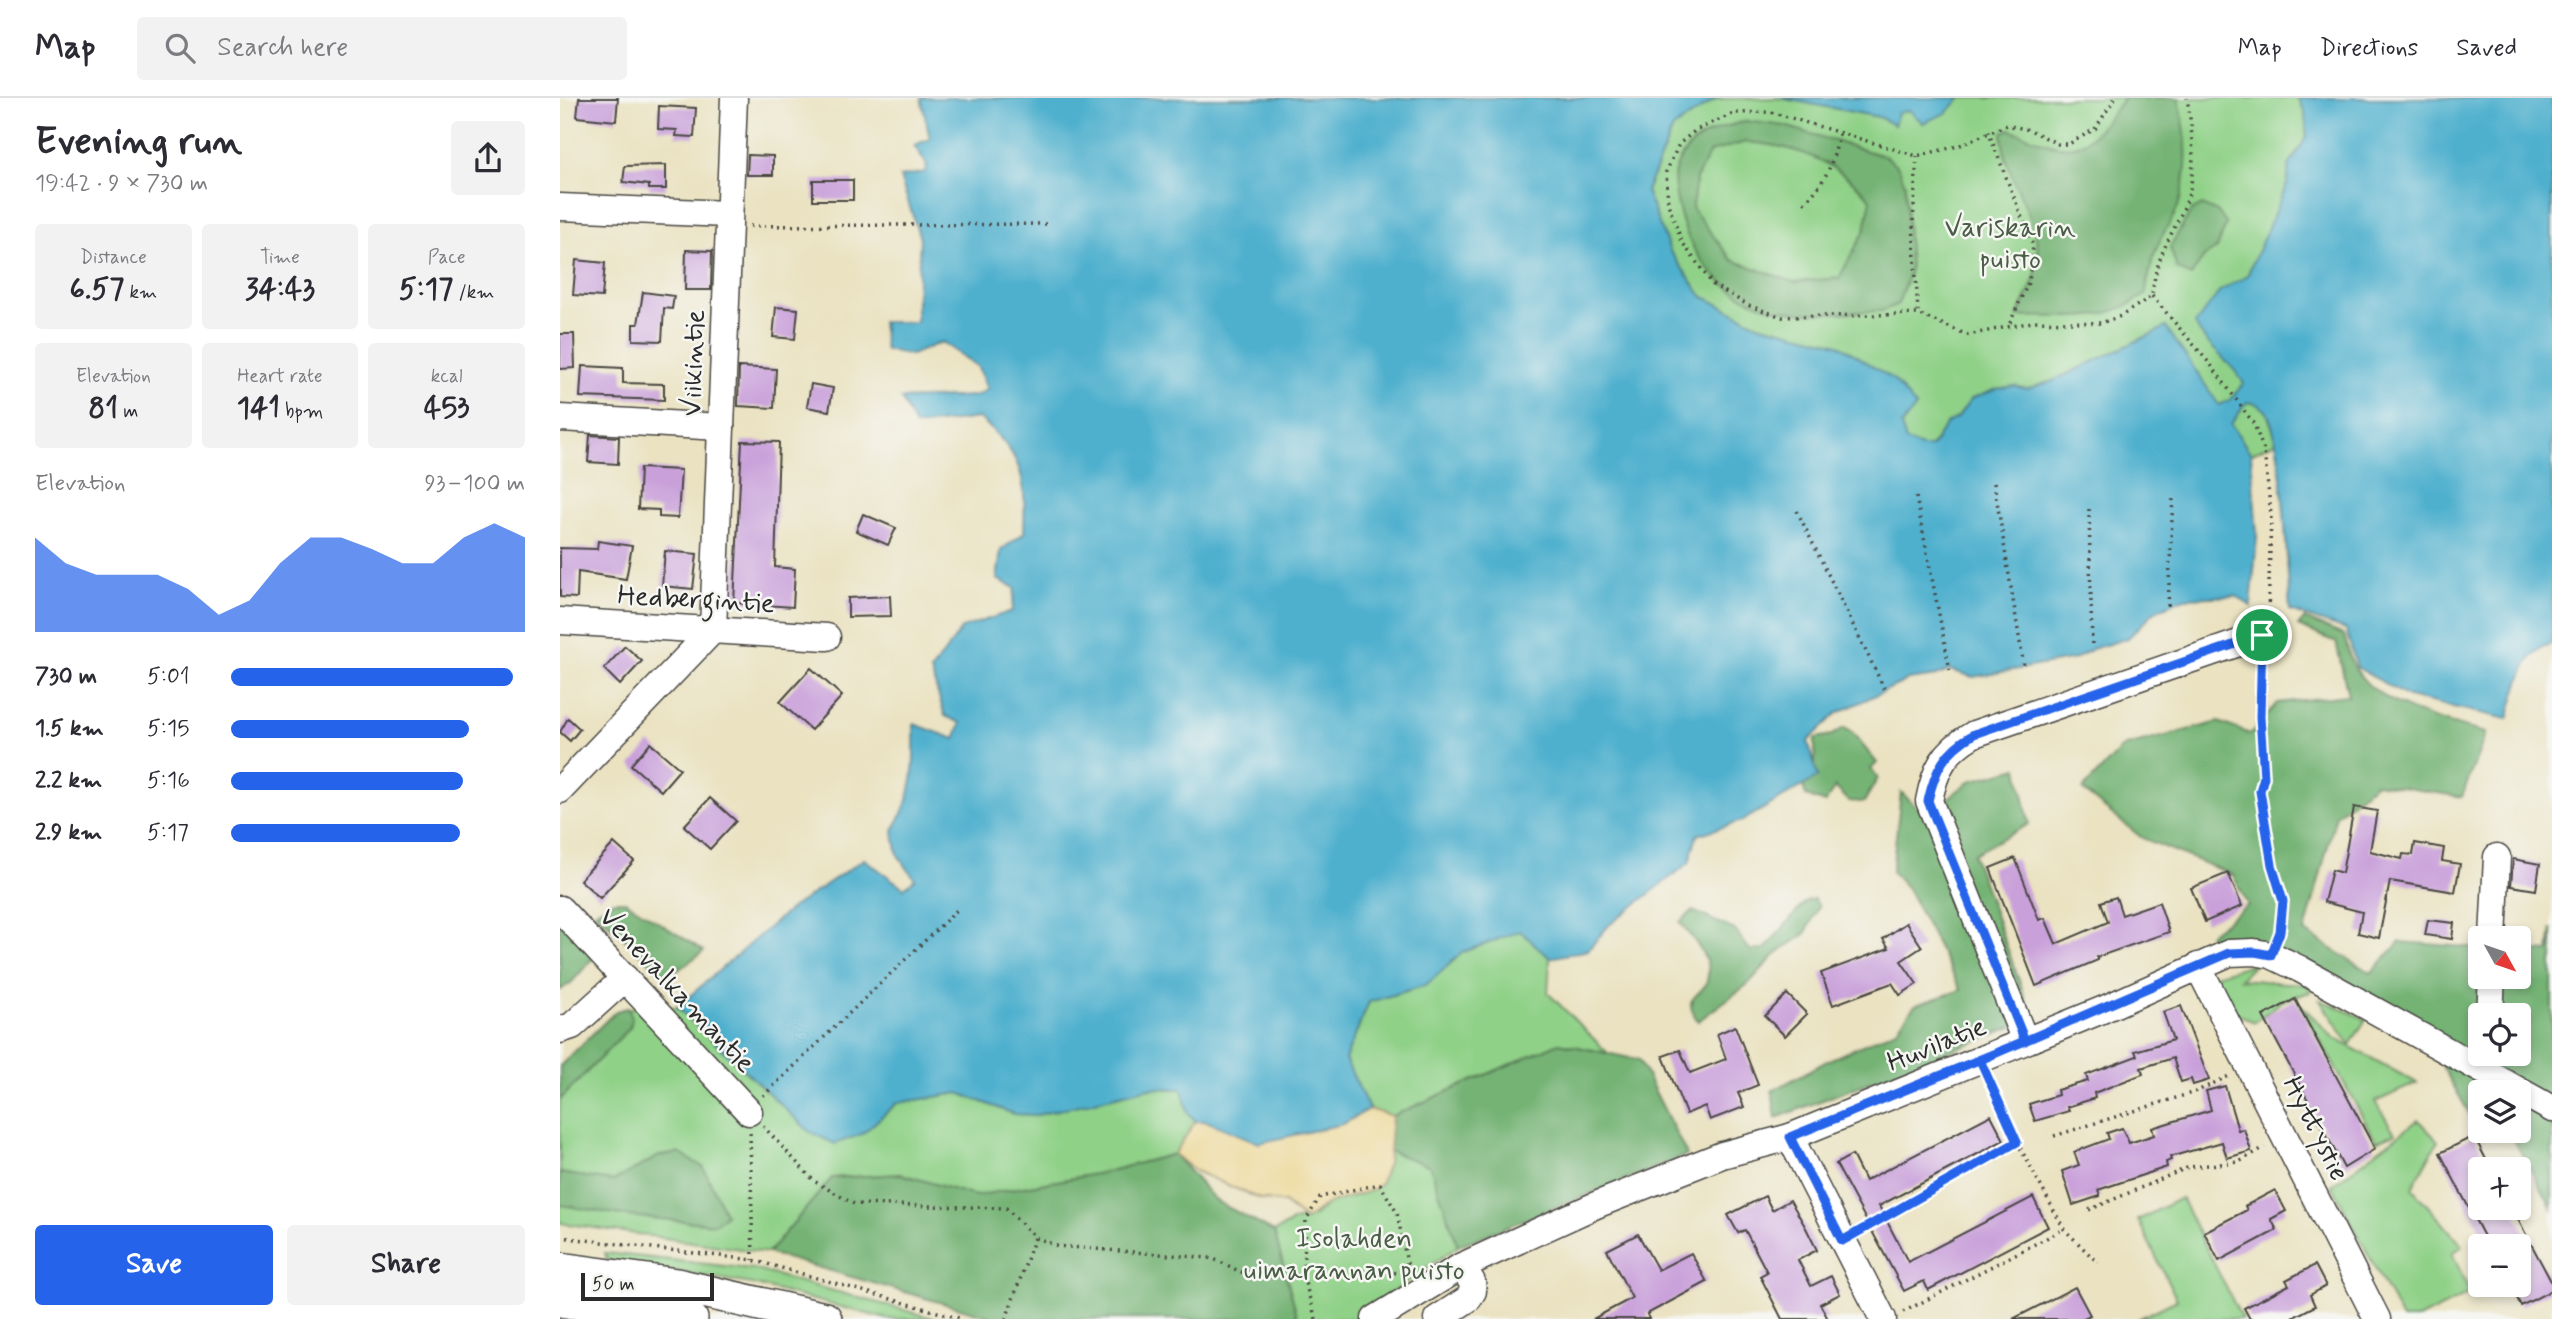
<!DOCTYPE html>
<html lang="en">
<head>
<meta charset="utf-8">
<style>
  body { margin:0; font-family:Mynerve,sans-serif; background:#f2f2f3; color:#2b2b33; height:100vh; display:flex; flex-direction:column; font-size:26px; white-space:nowrap }
  * { box-sizing:border-box; margin:0 }
  p { font-size:23px; color:#7c7c81 }
  .icon { flex:none; width:38px; height:38px; fill:none; stroke:currentColor; stroke-width:2; stroke-linecap:round; stroke-linejoin:round }
  .map { position:relative; flex:1; overflow:hidden }
  .panel { display:flex; flex-direction:column; background:#fff; width:560px }
  .panel>* { flex:none }
  .needle { width:46px; rotate:130deg }
  .tools { position:absolute; left:1908px; top:828px; display:grid; gap:14px }
  .tools a { display:grid; place-items:center; width:63px; height:63px; border-radius:7px; background:#fff; box-shadow:0 4px 10px #0003; font-size:35px }
  .scale { position:absolute; left:21px; bottom:18px; width:133px; box-sizing:border-box; padding-left:7px; border:4px solid #2b2b2b; border-top:0; font-size:19px; line-height:24px; white-space:nowrap; color:#2b2b2b; -webkit-text-stroke:5px #f6f6f2; paint-order:stroke }
  .pin { position:absolute; display:grid; place-items:center; width:60px; height:60px; color:#fff; margin:-30px; border:4px solid #fff; border-radius:50%; box-shadow:0 2px 7px #0007 }
  .round { display:grid; place-items:center; flex:none; width:74px; height:74px; border-radius:7px; background:#f2f2f3 }
  .headline { display:flex; align-items:center; justify-content:space-between; height:119px; padding:0 35px }
  h1 { font-size:38px; font-weight:800; line-height:52px }
  .stats { display:grid; grid-template-columns:repeat(3,1fr); gap:10px; height:119px; padding:7px 35px }
  .stats div { display:grid; align-content:center; border-radius:7px; background:#f2f2f3; text-align:center }
  .stats b { font-size:30px; font-weight:800 }
  .stats small { font-size:19px; font-weight:400 }
  .stats p { font-size:19px }
  .chart { height:196px; padding:14px 35px }
  .chart p { display:flex; justify-content:space-between }
  .chart svg { width:100%; height:126px; margin-top:7px; fill:#2563eb; opacity:.7 }
  .action { display:flex; gap:14px; margin-top:auto; padding:14px 35px }
  .action a { flex:1; height:80px; border-radius:7px; background:#2563eb; color:#fff; font-size:28px; font-weight:800; line-height:80px; text-align:center }
  .action a+a { background:#f2f2f3; color:#2b2b33 }
  ul { padding:0 35px; list-style:none; font-size:23px }
  li { display:grid; grid-template-columns:112px 84px 1fr; align-items:center; height:52px }
  li i { height:18px; border-radius:9px; background:#2563eb }
  header { display:flex; align-items:center; gap:42px; box-sizing:border-box; height:98px; padding:0 35px; background:#fff; border-bottom:2px solid #e1e1e2 }
  header strong { font-size:33px }
  nav { display:flex; gap:38px; margin-inline-start:auto; font-size:24px }
  .search { width:490px; height:63px; background:#f2f2f3; display:flex; align-items:center; gap:18px; box-sizing:border-box; padding:0 24px; border-radius:7px; color:#7c7c81; font-size:26px }
  main { display:flex; flex:1; min-height:0 }
  .map>svg:first-child { display:block }
  .green { fill:#90d188; stroke:#5e7e5a; stroke-width:2 }
  .forest { fill:#74b374; stroke:#506f50; stroke-width:2; fill-rule:evenodd }
  .sand { fill:#eeda9e; stroke:#8c8264; stroke-width:2 }
  .water { fill:#50b0ce; stroke:#3e6e7c; stroke-width:2 }
  .building { fill:#c9a0da }
  .lines { fill:none; stroke-linecap:round; stroke-linejoin:round }
  .minor-casing { stroke:#484642; stroke-width:29 }
  .major-casing { stroke:#484642; stroke-width:36 }
  .path { stroke:#484642; stroke-width:3.5; stroke-dasharray:2 5; stroke-linecap:butt }
  .minor { stroke:#fff; stroke-width:26 }
  .major { stroke:#fff; stroke-width:33 }
  .route-casing { stroke:#fff; stroke-width:14 }
  .route { stroke:#2563eb; stroke-width:9 }
  .labels { text-anchor:middle; stroke-width:5; stroke-linejoin:round; paint-order:stroke }
  .park-label { font-size:28px; fill:#495d47; stroke:#f6f6f2 }
  .street-label { font-size:28px; fill:#2b2b2b; stroke:#f6f6f2 }
</style>
</head>
<body>
<header>
<strong>Map</strong>
<div class="search"><svg class="icon" aria-label="search" viewBox="0 0 24 24"><circle cx="10" cy="10" r="6"/><path d="M15 15l6 6"/></svg>Search here</div>
<nav><a>Map</a><a>Directions</a><a>Saved</a></nav>
</header>
<main>
<section class="panel">
<div class="headline"><div><h1>Evening run</h1><p>19:42 · 9 × 730 m</p></div><a class="round"><svg class="icon" aria-label="share" viewBox="0 0 24 24"><path d="M12 15V3M7 8l5-5 5 5M5 13v7h14v-7"/></svg></a></div>
<div class="stats">
<div><p>Distance</p><b>6.57<small> km</small></b></div>
<div><p>Time</p><b>34:43</b></div>
<div><p>Pace</p><b>5:17<small> /km</small></b></div>
</div>
<div class="stats">
<div><p>Elevation</p><b>81<small> m</small></b></div>
<div><p>Heart rate</p><b>141<small> bpm</small></b></div>
<div><p>kcal</p><b>453</b></div>
</div>
<div class="chart"><p><span>Elevation</span>93–100 m</p>
<svg viewBox="0 0 160 44" preserveAspectRatio="none"><path d="M0 44V11L10 20L20 24L30 24L40 24L50 29L60 38L70 33L80 20L90 11L100 11L110 15L120 20L130 20L140 11L150 6L160 11V44z"/></svg>
</div>
<ul>
<li><b>730 m</b>5:01<i style="width:96%"></i></li>
<li><b>1.5 km</b>5:15<i style="width:81%"></i></li>
<li><b>2.2 km</b>5:16<i style="width:79%"></i></li>
<li><b>2.9 km</b>5:17<i style="width:78%"></i></li>
</ul>
<div class="action"><a>Save</a><a>Share</a></div>
</section>
<div class="map">
<svg width="1992" height="1221" viewBox="0 0 1992 1221">
  <rect width="100%" height="100%" fill="#f6f6f2"/>
  <filter id="ink" filterUnits="userSpaceOnUse"><feTurbulence type="fractalNoise" baseFrequency=".0143" numOctaves="2"/><feDisplacementMap in="SourceGraphic" scale="14" xChannelSelector="R" yChannelSelector="G"/><feConvolveMatrix kernelMatrix="1 2 1 2 8 2 1 2 1" color-interpolation-filters="sRGB"/></filter>
  <filter id="wash" filterUnits="userSpaceOnUse"><feTurbulence type="fractalNoise" baseFrequency=".00686" numOctaves="4" result="noise"/><feDisplacementMap in="SourceGraphic" scale="28" xChannelSelector="R" yChannelSelector="G"/><feGaussianBlur stdDeviation="1.57" result="paint"/><feColorMatrix in="noise" values="0 0 0 0 0 0 0 0 0 0 0 0 0 0 0 0 0 1.4 0 .05"/><feComposite in="paint" operator="in"/></filter>
  <g filter="url(#wash)">
    <rect width="100%" height="100%" fill="#eae2c1"/>
    <g class="green">
      <path d="M1220 0 1319 19 1334 27 1337 15 1349 12 1386 15 1401 0H1738L1745 14 1747 38 1729 68 1728 86 1687 178 1660 193 1674 269 1706 313 1717 343 1691 356 1606 229 1493 283 1467 291 1454 288 1437 291 1411 301 1398 320 1387 325 1371 349H1361L1346 343 1341 328 1278 246 1197 226 1142 198 1110 153 1086 93 1113 30 1156 1Z"/>
      <path d="M961 832 990 860 988 895 1048 955 999 945 832 1018 809 1011 785 961 809 904 866 887 903 854Z"/>
      <path d="M1696 865 1680 881 1748 887 1750 894 1724 902 1694 924 1678 916 1651 878Z"/>
      <path d="M1760 902 1806 921 1790 947Z"/>
      <path d="M1740 906 1774 940 1857 985 1815 1004 1835 1035 1816 1043Z"/>
      <path d="M117 909 250 1034 302 1036 337 1005 399 995 454 1016 477 1017 589 990 623 991 628 1015 636 1023 614 1056 546 1074 415 1098 341 1076 272 1080 208 1155 0 1125V1002L70 929 72 920 68 910Z"/>
      <path d="M1858 1022 1878 1043 1852 1090 1903 1148 1892 1155 1910 1195 1858 1221H1842L1772 1087Z"/>
      <path d="M829 1053 870 1067 898 1148 795 1221H738L714 1134 734 1123 754 1118 767 1106 813 1092 828 1065Z"/>
      <path d="M1621 1100 1682 1221H1578L1617 1202 1578 1122Z"/>
      <path d="M45 1155 193 1171 377 1221H327L192 1186 47 1162Z"/>
    </g>
    <g class="forest">
      <path d="M1564 0H1618C1628 36 1630 76 1617 111 1613 121 1606 130 1601 140 1592 158 1589 177 1585 197 1539 228 1510 216 1457 219 1466 200 1478 180 1478 158 1478 115 1443 79 1442 35L1449 31C1517 58 1519 59 1564 0Z"/>
      <path d="M1186 23 1225 28 1327 59 1339 70 1345 86 1350 172 1338 206 1322 213C1276 214 1222 222 1180 197 1144 176 1125 144 1117 103 1115 92 1112 77 1117 67 1130 38 1159 30 1186 23ZM1186 44C1238 48 1275 63 1311 101L1305 132 1279 180 1233 184 1172 162 1132 110 1136 81 1150 54Z"/>
      <path d="M1642 107 1659 115 1666 126 1657 150 1643 160 1631 178 1617 171 1610 149 1631 113Z"/>
      <path d="M1744 521 1784 537C1787 547 1789 559 1794 568 1815 609 1886 624 1926 635L1902 699 1816 685 1776 717 1745 834 1811 875 1840 844 1920 850V878H1958V852L1989 854 1992 830V1110L1949 1033 1958 1032V994H1920V1028L1917 1029 1853 917 1713 849 1662 852 1649 836 1688 807 1673 777 1582 740 1522 692 1563 649 1659 624 1690 636 1717 605 1788 597 1776 544 1738 528ZM1920 917H1958V956H1920Z"/>
      <path d="M1284 630 1292 634 1317 665 1311 671 1318 680 1304 704 1289 703 1275 689 1265 705 1246 698 1243 688 1255 680V640L1272 637Z"/>
      <path d="M1458 670 1469 726 1413 756 1473 921 1216 1020 1212 993 1269 962 1336 932 1355 907 1401 892 1347 790 1332 774 1341 694 1366 718 1410 683Z"/>
      <path d="M1254 801 1259 808 1245 836 1216 856 1188 886 1138 923C1118 895 1147 900 1148 877 1150 858 1131 839 1120 824L1133 813 1175 832 1190 852H1204L1246 803Z"/>
      <path d="M53 803H65L144 853 107 880 35 814Z"/>
      <path d="M0 820 35 858 11 885 0 892Z"/>
      <path d="M68 910 72 920 70 929 0 1002V968L56 913Z"/>
      <path d="M999 945 1079 962 1127 1057 898 1148 870 1068 829 1053 832 1018Z"/>
      <path d="M119 1055 143 1069 166 1117 155 1126 67 1118 0 1107V1075L53 1083 99 1058Z"/>
      <path d="M614 1056 656 1103 714 1134 738 1221H438L208 1155 272 1080 341 1076 415 1098 546 1074Z"/>
    </g>
    <path class="sand" d="M809 1011 832 1018 828 1065 820 1086 813 1092 767 1106 746 1122 724 1105 700 1101 635 1073 614 1056 636 1023 783 1026Z"/>
    <g class="water">
      <path d="M361 0H1162L1156 1 1113 30 1086 93 1110 153 1142 198 1197 226 1278 246 1334 282 1356 309 1341 328 1346 343 1361 349H1372L1387 325 1398 319 1411 301 1437 291 1454 288 1467 291 1493 283 1606 229 1659 307 1670 302 1684 285C1670 262 1646 249 1635 226L1660 193 1687 178 1727 86 1729 68 1747 38 1745 14 1738 0H1992V546C1964 549 1955 599 1948 621L1848 599 1797 569 1786 532 1730 513C1727 475 1724 338 1706 313 1701 307 1694 305 1687 304L1671 326 1691 356 1697 438 1691 508 1676 498 1624 500 1595 513 1568 540 1532 551 1515 561 1413 579 1390 572 1377 578 1348 582 1277 615 1248 643 1258 679 1182 723 1137 737 1129 765 1048 828 1028 852 990 860 960 833 903 854 866 887 809 904 785 961 809 1011 783 1026 699 1045 646 1023H636L628 1015 622 991 589 990 477 1017 454 1016 399 995 337 1005 302 1036 275 1046 250 1034 117 909 230 811 304 761 344 790 355 781 338 757 333 732C355 698 355 665 354 626L395 641 401 625 385 618 371 573 402 530 452 513 455 490 437 481 441 452 464 435C466 379 464 358 419 320L355 328 341 301 416 298 427 291 418 269 382 244 351 257 325 252 322 224H356L360 140 340 79 365 74 367 67 354 47 370 41Z"/>
      <path d="M1220 0H1401L1386 15 1363 25 1349 12 1338 15 1334 27 1319 19Z"/>
    </g>
    <g id="blocks">
      <g class="building">
        <path d="M19 0H58L56 23 17 19Z"/>
        <path d="M99 8 136 10 134 39 116 38 117 32 98 31Z"/>
        <path d="M188 57 213 58V77H187Z"/>
        <path d="M106 67V91H89V87L63 84 65 68Z"/>
        <rect x="253" y="82" width="40" height="20"/>
        <path d="M126 152 152 153 151 192H125Z"/>
        <path d="M16 162 45 165 42 199 13 197Z"/>
        <path d="M83 194 114 198 112 211 104 210 102 243 73 242V226H78Z"/>
        <path d="M216 209 238 211 235 241 213 239Z"/>
        <path d="M0 236H14L15 270 0 271Z"/>
        <path d="M22 268 63 270V285L104 286V302L20 299Z"/>
        <path d="M179 269 216 271 214 310 178 308Z"/>
        <path d="M251 286 273 290 269 313 247 309Z"/>
        <path d="M30 337 59 339 58 366 28 364Z"/>
        <path d="M182 343 219 344 215 469 235 471 233 509 174 505Z"/>
        <path d="M80 370 121 372 118 420 99 419V412L78 411Z"/>
        <path d="M303 416 336 430 328 447 296 433Z"/>
        <path d="M38 443 72 448 66 481 18 474 17 500 0 499V450L37 451Z"/>
        <path d="M105 453 137 456 133 491 102 488Z"/>
        <path d="M330 498 331 518 288 519V500Z"/>
        <path d="M65 548 82 563 60 587 44 571Z"/>
        <path d="M251 570 282 598 251 632 220 604Z"/>
        <path d="M8 620 20 631 10 643 0 634Z"/>
        <path d="M90 645 120 671 101 693 71 667Z"/>
        <path d="M150 700 176 723 150 751 124 728Z"/>
        <path d="M1794 709 1817 713 1810 753 1842 761 1843 756 1853 757 1855 745 1884 750 1882 763 1900 766 1895 794 1830 783 1819 840 1798 835 1802 814 1764 804 1772 772 1782 775Z"/>
        <path d="M54 745 74 763 40 800 20 782Z"/>
        <path d="M1455 760 1479 822 1485 820 1496 846 1548 824 1541 804 1556 799 1562 817 1599 804 1609 834 1537 859 1538 862 1476 888 1430 770Z"/>
        <path d="M1953 761 1980 766 1976 792 1951 788Z"/>
        <path d="M1668 775 1682 808 1645 824 1631 790Z"/>
        <path d="M1868 822 1894 825 1892 841 1865 837Z"/>
        <path d="M1346 825 1362 849 1341 863 1357 886 1340 897 1332 885 1273 907 1261 875 1329 850 1323 841Z"/>
        <path d="M1227 896 1247 916 1225 938 1205 918Z"/>
        <path d="M1735 901 1815 1051 1784 1070 1703 918Z"/>
        <path d="M1621 908 1649 982 1633 987 1631 981 1621 984 1613 960 1581 970 1583 976 1534 995 1535 1000 1507 1009 1509 1013 1475 1023 1469 1006 1498 997 1497 992 1528 983 1526 977 1577 958 1575 953 1613 942 1603 914Z"/>
        <path d="M1175 928 1198 987 1178 995 1184 1009 1150 1022 1145 1008 1126 1016 1103 958 1120 952 1130 975 1166 961 1157 936Z"/>
        <path d="M1665 988 1678 1032 1684 1031 1691 1053 1667 1060 1662 1044 1610 1059 1611 1062 1606 1064 1607 1069 1538 1092 1540 1098 1513 1107 1502 1073 1519 1067 1514 1054 1549 1041 1547 1035 1562 1030 1569 1045 1594 1037 1592 1030 1651 1012 1646 993Z"/>
        <path d="M1431 1017 1444 1042 1319 1108 1348 1164 1473 1099 1488 1129 1368 1192 1364 1183 1344 1193 1276 1066 1292 1057 1305 1083Z"/>
        <path d="M1914 1038 1931 1071H1920V1110H1952L1992 1185V1192L1961 1208 1950 1186H1958V1148H1929L1880 1055Z"/>
        <path d="M1715 1092 1726 1113 1711 1121 1717 1132 1659 1163 1644 1134 1687 1112 1685 1108Z"/>
        <path d="M1205 1098 1212 1112 1230 1102 1246 1130 1257 1152 1238 1162 1251 1188 1271 1178 1280 1196 1260 1206 1268 1221H1222L1200 1178 1207 1174 1185 1132 1178 1135 1168 1117Z"/>
        <path d="M1078 1136 1098 1172 1131 1155 1147 1184 1087 1216 1089 1221H1033L1072 1200 1047 1152Z"/>
        <path d="M1755 1167 1766 1188 1750 1197 1755 1208 1730 1221H1690L1684 1210 1729 1187 1726 1182Z"/>
        <path d="M1515 1189 1530 1217 1522 1221H1453Z"/>
      </g>
    </g>
  </g>
  <g filter="url(#ink)">
    <use href="#blocks" fill-opacity="0" stroke="#484642" stroke-width="2"/>
    <g class="lines">
      <g class="minor-casing">
        <g id="minor">
          <path d="M0 109 167 116"/>
          <path d="M0 320 161 329"/>
          <path d="M0 523 267 539"/>
          <path d="M0 692 153 532 174 0"/>
          <path d="M0 811 189 1014"/>
          <path d="M1933 840 1937 759"/>
          <path d="M1638 868 1817 1221"/>
          <path d="M1930 917 1932 878"/>
          <path d="M0 932 12 928 65 880"/>
          <path d="M1465 943 1369 703C1375 671 1384 653 1414 636L1702 537"/>
          <path d="M1230 1039 1323 1221"/>
          <path d="M815 1221 902 1168 1036 1107 1162 1057 1230 1039 1542 912 1669 855 1694 854 1711 857 1740 871 1992 1011"/>
          <path d="M877 1221 908 1201 913 1193 912 1184 902 1168"/>
        </g>
      </g>
      <g class="major-casing">
        <g id="major">
          <path d="M0 1171 117 1187 265 1221"/>
          <path d="M0 1202 131 1221"/>
        </g>
      </g>
      <g class="path">
        <path d="M1555 0 1535 31 1509 46H1498L1470 32 1447 27 1398 48 1357 58 1211 14 1175 15 1136 32 1119 46 1106 74 1108 106 1122 144 1153 187 1190 208 1222 219 1358 216 1408 237 1477 223 1541 225 1561 218 1592 198C1596 157 1610 142 1625 107 1638 78 1632 30 1627 0"/>
        <path d="M1428 33 1473 148 1469 183 1449 227"/>
        <path d="M1357 58 1353 125 1358 216"/>
        <path d="M1244 105C1266 84 1273 66 1279 36"/>
        <path d="M190 128 489 126"/>
        <path d="M1592 198 1651 267 1694 326 1704 353 1711 417 1708 518"/>
        <path d="M1434 385 1464 569"/>
        <path d="M1356 399 1390 572"/>
        <path d="M1529 411 1532 551"/>
        <path d="M1237 413 1326 594"/>
        <path d="M1608 508 1613 399"/>
        <path d="M1701 559 1704 679C1690 732 1735 788 1719 838"/>
        <path d="M1428 980 1457 1044 1504 1131 1538 1165"/>
        <path d="M203 998 399 810"/>
        <path d="M203 1028 254 1083 294 1106 446 1110 475 1139 497 1148 649 1160C663 1163 676 1174 689 1176 742 1184 796 1169 849 1176"/>
        <path d="M190 1035 193 1162"/>
        <path d="M1494 1038 1635 994 1669 978"/>
        <path d="M1529 1112 1629 1069 1679 1064 1705 1049"/>
        <path d="M1302 1131 1457 1044"/>
        <path d="M0 1139 193 1162 402 1221"/>
        <path d="M1343 1214 1504 1131"/>
        <path d="M446 1221 475 1139"/>
        <path d="M756 1221 743 1178 746 1122 760 1099 820 1086 837 1115 849 1175"/>
      </g>
      <use href="#minor" class="minor"/>
      <use href="#major" class="major"/>
    </g>
  </g>
  <g class="lines" filter="url(#ink)">
    <g class="route-casing">
      <path id="route" d="M1702 537 1700 619 1704 679 1700 693 1712 767 1723 803 1720 834 1711 857 1695 854 1669 855 1420 962 1457 1044 1282 1143 1230 1039 1465 943 1368 703C1375 671 1385 653 1414 636L1702 537"/>
    </g>
    <use href="#route" class="route"/>
  </g>
  <g class="labels">
    <g class="park-label">
      <text x="1450" y="138">Variskarin<tspan x="1450" dy="32">puisto</tspan></text>
      <text x="794" y="1149">Isolahden<tspan x="794" dy="32">uimarannan puisto</tspan></text>
    </g>
    <g class="street-label">
      <text transform="translate(132 265) rotate(-88)" y="10">Viikintie</text>
      <text transform="translate(136 500) rotate(3)" y="10">Hedbergintie</text>
      <text transform="translate(118 891) rotate(47)" y="10">Venevalkamantie</text>
      <text transform="translate(1376 945) rotate(-22)" y="10">Huvilatie</text>
      <text transform="translate(1757 1030) rotate(63)" y="10">Hyttystie</text>
    </g>
  </g>
</svg>
<div class="tools">
<a><svg class="needle" viewBox="-14 -14 28 28"><path d="M0-13l5 13h-10z" fill="#e53935"/><path d="M0 13l5-13h-10z" fill="#7c7c81"/></svg></a>
<a><svg class="icon" aria-label="locate" viewBox="0 0 24 24"><circle cx="12" cy="12" r="6"/><path d="M12 2v4M12 18v4M2 12h4M18 12h4"/></svg></a>
<a><svg class="icon" aria-label="layers" viewBox="0 0 24 24"><path d="M12 4l9 5-9 5-9-5zM3 14l9 5 9-5"/></svg></a>
<a>+</a>
<a>−</a>
</div>
<div class="scale">50 m</div>
<div class="pin" style="left:1702px;top:537px;background:#1e9e55"><svg class="icon" aria-label="arrive" viewBox="0 0 24 24"><path d="M6 21V4h12l-3 4 3 4H6"/></svg></div>
</div>
</main>
</body>
</html>
